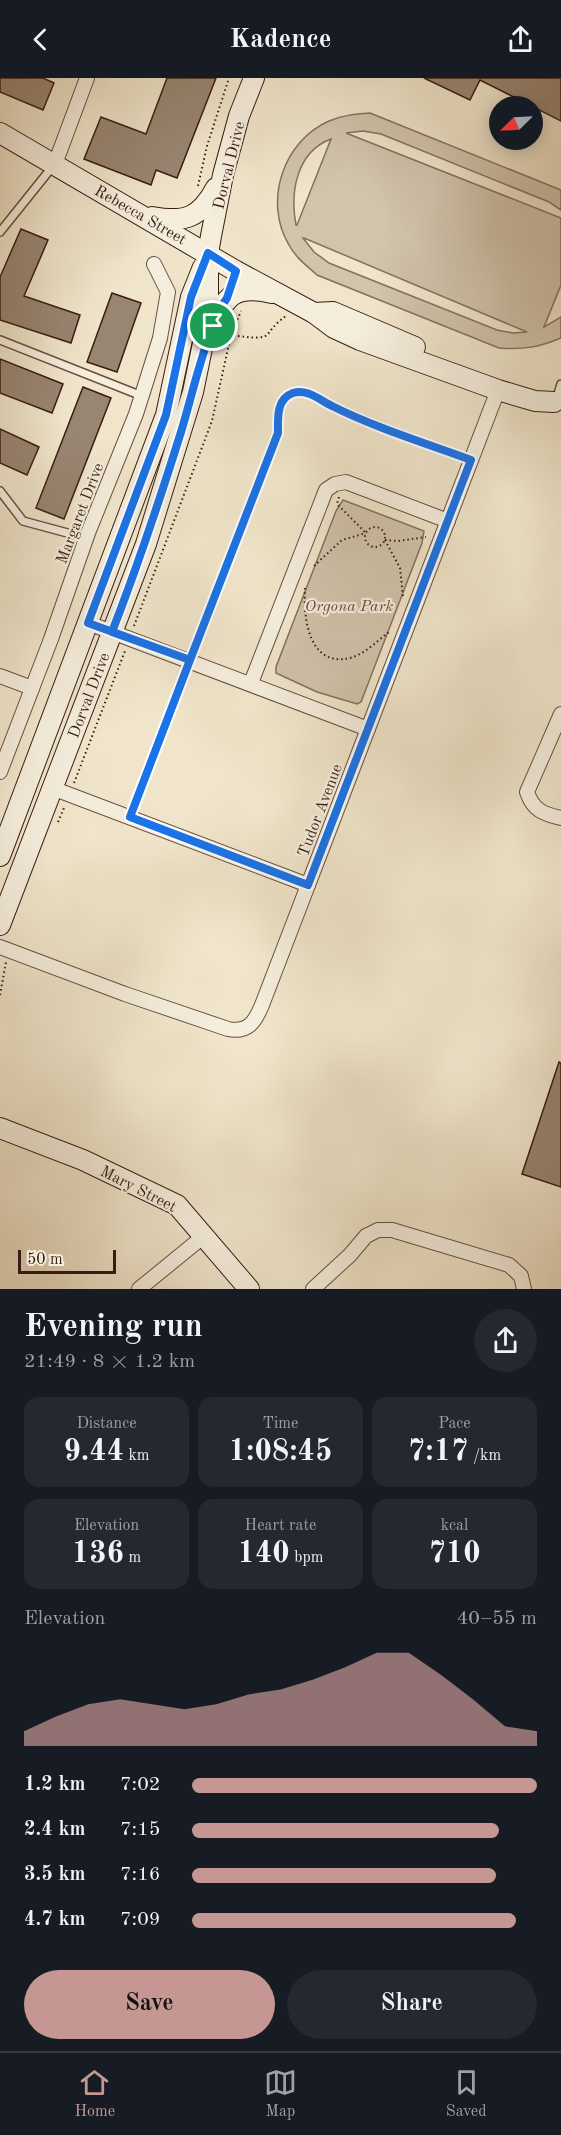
<!DOCTYPE html>
<html lang="en">
<head>
<meta charset="utf-8">
<style>
  body { margin:0; font-family:"Old Standard TT",serif; background:#242831; color:#f1f3f6; height:100vh; display:flex; flex-direction:column; font-size:22px; white-space:nowrap }
  * { box-sizing:border-box; margin:0 }
  p { font-size:20px; color:#9ea1a6 }
  .icon { flex:none; width:33px; height:33px; fill:none; stroke:currentColor; stroke-width:2; stroke-linecap:round; stroke-linejoin:round }
  .map { position:relative; height:1211px; overflow:hidden }
  .panel { display:flex; flex-direction:column; background:#171b24; flex:1 }
  .panel>* { flex:none }
  .needle { width:39px; rotate:246deg }
  .tools { position:absolute; left:489px; top:18px; display:grid; gap:12px }
  .tools a { display:grid; place-items:center; width:54px; height:54px; border-radius:50%; background:#171b24; box-shadow:0 3px 15px #0003; font-size:30px }
  .scale { position:absolute; left:18px; bottom:15px; width:98px; box-sizing:border-box; padding-left:6px; border:3px solid #391d12; border-top:0; font-size:16px; line-height:21px; white-space:nowrap; color:#391d12; -webkit-text-stroke:4px #f5eedd; paint-order:stroke }
  .pin { position:absolute; display:grid; place-items:center; width:51px; height:51px; color:#fff; margin:-26px; border:3px solid #fff; border-radius:50%; box-shadow:0 2px 6px #0007 }
  .round { display:grid; place-items:center; flex:none; width:63px; height:63px; border-radius:32px; background:#242831 }
  .overview { display:flex; align-items:center; justify-content:space-between; height:102px; padding:0 24px }
  h1 { font-size:33px; font-weight:700; line-height:45px }
  .stats { display:grid; grid-template-columns:repeat(3,1fr); gap:9px; height:102px; padding:6px 24px }
  .stats div { display:grid; align-content:center; border-radius:15px; background:#242831; text-align:center }
  .stats b { font-size:30px; font-weight:700 }
  .stats small { font-size:16px; font-weight:400 }
  .stats p { font-size:16px }
  .chart { height:168px; padding:12px 24px }
  .chart p { display:flex; justify-content:space-between }
  .chart svg { width:100%; height:108px; margin-top:6px; fill:#c59692; opacity:.7 }
  .action { display:flex; gap:12px; margin-top:auto; padding:12px 24px }
  .action a { flex:1; height:69px; border-radius:36px; background:#c59692; color:#111; font-size:24px; font-weight:700; line-height:69px; text-align:center }
  .action a+a { background:#242831; color:#f1f3f6 }
  ul { padding:0 24px; list-style:none; font-size:20px }
  li { display:grid; grid-template-columns:96px 72px 1fr; align-items:center; height:45px }
  li i { height:15px; border-radius:8px; background:#c59692 }
  header { display:flex; justify-content:space-between; align-items:center; height:78px; padding:0 24px; background:#171b24; font-size:27px; font-weight:700 }
  .dock { display:flex; justify-content:space-around; align-items:center; height:84px; border-top:2px solid #363941; background:#171b24; font-size:16px; color:#9ea1a6 }
  .dock a { display:grid; justify-items:center; gap:3px }
  .dock .selected { color:#c59692 }
  .map>svg:first-child { display:block }
  .green { fill:#d1c3ac; stroke:#85705f; stroke-width:1.5; fill-rule:evenodd }
  .building { fill:#988572; stroke:#391d12; stroke-width:1.5 }
  .lines { fill:none; stroke-linecap:round; stroke-linejoin:round }
  .lane-casing { stroke:#674f40; stroke-width:10 }
  .street-casing { stroke:#674f40; stroke-width:16 }
  .secondary-casing { stroke:#391d12; stroke-width:22 }
  .path { stroke:#391d12; stroke-width:2; stroke-dasharray:1.5 3; stroke-linecap:butt }
  .lane { stroke:#f5eedd; stroke-width:7 }
  .street { stroke:#f5eedd; stroke-width:14 }
  .secondary { stroke:#f5eedd; stroke-width:20 }
  .route-casing { stroke:#fff; stroke-width:12 }
  .route { stroke:#1a73e8; stroke-width:8 }
  .labels { text-anchor:middle; stroke-width:4.5; stroke-linejoin:round; paint-order:stroke }
  .street-label { font-size:16px; fill:#391d12; stroke:#f5eedd }
  .park-label { font-size:16px; font-style:italic; fill:#674f40; stroke:#f5eedd }
</style>
</head>
<body>
<header><svg class="icon" aria-label="back" viewBox="0 0 24 24"><path d="M15 5l-7 7 7 7"/></svg>Kadence<svg class="icon" aria-label="share" viewBox="0 0 24 24"><path d="M12 15V3M7 8l5-5 5 5M5 13v7h14v-7"/></svg></header>
<div class="map">
<svg width="561" height="1211" viewBox="0 0 561 1211">
  <rect width="100%" height="100%" fill="#f0e5cb"/>
  <filter id="stains"><feTurbulence type="fractalNoise" baseFrequency=".00333" numOctaves="4"/><feColorMatrix values="0 0 0 0 .2 0 0 0 0 .09 0 0 0 0 .02 0 0 0 .5 -.17"/></filter>
  <radialGradient id="worn" r=".72"><stop offset=".6" stop-color="#630" stop-opacity="0"/><stop offset="1" stop-color="#630" stop-opacity=".3"/></radialGradient>
  <g class="green">
    <path d="M370 35 561 112V132L549 124 381 56 363 53 346 55 561 140V207L544 249 561 239V260C540 269 523 272 499 270L317 197C307 188 296 180 289 167 263 124 283 63 329 43 343 37 356 36 370 35ZM331 61 297 147H296C290 115 296 74 331 61ZM303 160H304L527 254 513 255 497 252 329 185 314 174Z"/>
    <path d="M343 422 424 453 422 465 361 624 357 626 317 614 276 595V589L336 433Z"/>
  </g>
  <g class="building">
    <path d="M0 0H43L54 5 43 32 0 14Z"/>
    <path d="M167 0H216L177 100 156 92 151 107 84 81 101 39 146 56Z"/>
    <path d="M424 0H561V43L480 2 470 22Z"/>
    <path d="M21 151 48 162 24 218 80 237 71 265 0 242V199Z"/>
    <path d="M112 215 141 225 117 294 87 284Z"/>
    <path d="M0 281 63 306 52 335 0 315Z"/>
    <path d="M83 309 111 320 64 441 36 430Z"/>
    <path d="M0 351 39 369 27 397 0 385Z"/>
    <path d="M559 984 561 985V1109L522 1096Z"/>
  </g>
  <g class="lines">
    <g class="lane-casing">
      <g id="lane">
        <path d="M0 154 53 88"/>
        <path d="M0 262 142 318"/>
        <path d="M556 322 561 306"/>
        <path d="M0 413 23 443 86 460"/>
        <path d="M130 739 278 355C278 340 276 321 293 315 306 310 321 323 332 328 377 349 425 365 471 382"/>
      </g>
    </g>
    <g class="street-casing">
      <g id="street">
        <path d="M55 86 87 0"/>
        <path d="M88 545 368 651"/>
        <path d="M0 598 32 610"/>
        <path d="M251 605 326 412 335 406 346 404 448 443"/>
        <path d="M561 636 527 714C533 732 543 736 561 740"/>
        <path d="M0 694 51 561 88 455 136 336 160 260 168 214 154 186"/>
        <path d="M52 710 308 807"/>
        <path d="M0 869 125 916 228 951C248 955 255 944 262 927L498 312"/>
        <path d="M139 1211 204 1158"/>
        <path d="M313 1211 350 1177 366 1158 378 1152H392L509 1187 521 1198 524 1211"/>
      </g>
    </g>
    <g class="secondary-casing">
      <g id="secondary">
        <path d="M0 55 236 193 314 235 334 250 360 262 498 312 535 323 554 324"/>
        <path d="M152 139C185 145 200 140 216 110"/>
        <path d="M314 235 333 234 415 269"/>
        <path d="M212 251C224 218 235 206 272 215"/>
        <path d="M0 778 166 337 191 219 203 189"/>
        <path d="M0 847 146 466 193 314 208 241V175L211 158 223 97 239 38 254 0"/>
        <path d="M0 1050 83 1082 177 1127 249 1211"/>
      </g>
    </g>
    <g class="path">
      <path d="M198 108 207 68 229 0"/>
      <path d="M238 258C278 263 260 256 286 238"/>
      <path d="M339 419 337 426 366 455"/>
      <circle cx="375" cy="459" r="10"/>
      <path d="M385 462 400 490 403 519"/>
      <path d="M385 462 398 463 426 459"/>
      <path d="M314 488 342 462 366 455"/>
      <path d="M305 510C303 538 308 590 350 580 365 576 377 563 389 554"/>
      <path d="M134 548 212 343 231 257 241 233"/>
      <path d="M74 705 125 573"/>
      <path d="M58 744 64 730"/>
      <path d="M0 917 6 884"/>
    </g>
    <use href="#lane" class="lane"/>
    <use href="#street" class="street"/>
    <use href="#secondary" class="secondary"/>
  </g>
  <g class="lines">
    <g class="route-casing">
      <path id="route" d="M213 248C199 283 192 318 181 354 160 421 138 487 112 554L190 582 130 739 308 807 471 382C425 365 376 350 332 328 321 323 307 310 293 315 276 321 278 340 278 355L190 582 88 545 166 337 191 219 208 175 236 193 227 220 217 235 213 248"/>
    </g>
    <use href="#route" class="route"/>
  </g>
  <g class="labels">
    <g class="street-label">
      <text transform="translate(228 87) rotate(-76)" y="6">Dorval Drive</text>
      <text transform="translate(141 136) rotate(30)" y="6">Rebecca Street</text>
      <text transform="translate(79 435) rotate(-69)" y="6">Margaret Drive</text>
      <text transform="translate(88 617) rotate(-69)" y="6">Dorval Drive</text>
      <text transform="translate(319 732) rotate(-69)" y="6">Tudor Avenue</text>
      <text transform="translate(139 1110) rotate(27)" y="6">Mary Street</text>
    </g>
    <g class="park-label">
      <text x="349" y="533">Orgona Park</text>
    </g>
  </g>
  <rect width="100%" height="100%" filter="url(#stains)"/>
  <rect width="100%" height="100%" fill="url(#worn)"/>
</svg>
<div class="tools">
<a><svg class="needle" viewBox="-14 -14 28 28"><path d="M0-13l5 13h-10z" fill="#e53935"/><path d="M0 13l5-13h-10z" fill="#9ea1a6"/></svg></a>
</div>
<div class="scale">50 m</div>
<div class="pin" style="left:213px;top:248px;background:#1e9e55"><svg class="icon" aria-label="arrive" viewBox="0 0 24 24"><path d="M6 21V4h12l-3 4 3 4H6"/></svg></div>
</div>
<section class="panel">
<div class="overview"><div><h1>Evening run</h1><p>21:49 · 8 × 1.2 km</p></div><a class="round"><svg class="icon" aria-label="share" viewBox="0 0 24 24"><path d="M12 15V3M7 8l5-5 5 5M5 13v7h14v-7"/></svg></a></div>
<div class="stats">
<div><p>Distance</p><b>9.44<small> km</small></b></div>
<div><p>Time</p><b>1:08:45</b></div>
<div><p>Pace</p><b>7:17<small> /km</small></b></div>
</div>
<div class="stats">
<div><p>Elevation</p><b>136<small> m</small></b></div>
<div><p>Heart rate</p><b>140<small> bpm</small></b></div>
<div><p>kcal</p><b>710</b></div>
</div>
<div class="chart"><p><span>Elevation</span>40–55 m</p>
<svg viewBox="0 0 160 44" preserveAspectRatio="none"><path d="M0 44V38L10 32L20 27L30 25L40 27L50 29L60 27L70 23L80 21L90 17L100 12L110 6L120 6L130 15L140 25L150 36L160 38V44z"/></svg>
</div>
<ul>
<li><b>1.2 km</b>7:02<i style="width:100%"></i></li>
<li><b>2.4 km</b>7:15<i style="width:89%"></i></li>
<li><b>3.5 km</b>7:16<i style="width:88%"></i></li>
<li><b>4.7 km</b>7:09<i style="width:94%"></i></li>
</ul>
<div class="action"><a>Save</a><a>Share</a></div>
</section>
<nav class="dock">
<a class="selected"><svg class="icon" aria-label="home" viewBox="0 0 24 24"><path d="M3 11l9-7 9 7M6 9v11h12V9"/></svg>Home</a>
<a><svg class="icon" aria-label="map" viewBox="0 0 24 24"><path d="M3 6l6-2 6 2 6-2v14l-6 2-6-2-6 2zM9 4v14M15 6v14"/></svg>Map</a>
<a><svg class="icon" aria-label="saved" viewBox="0 0 24 24"><path d="M7 4h10v16l-5-4-5 4z"/></svg>Saved</a>
</nav>
</body>
</html>
